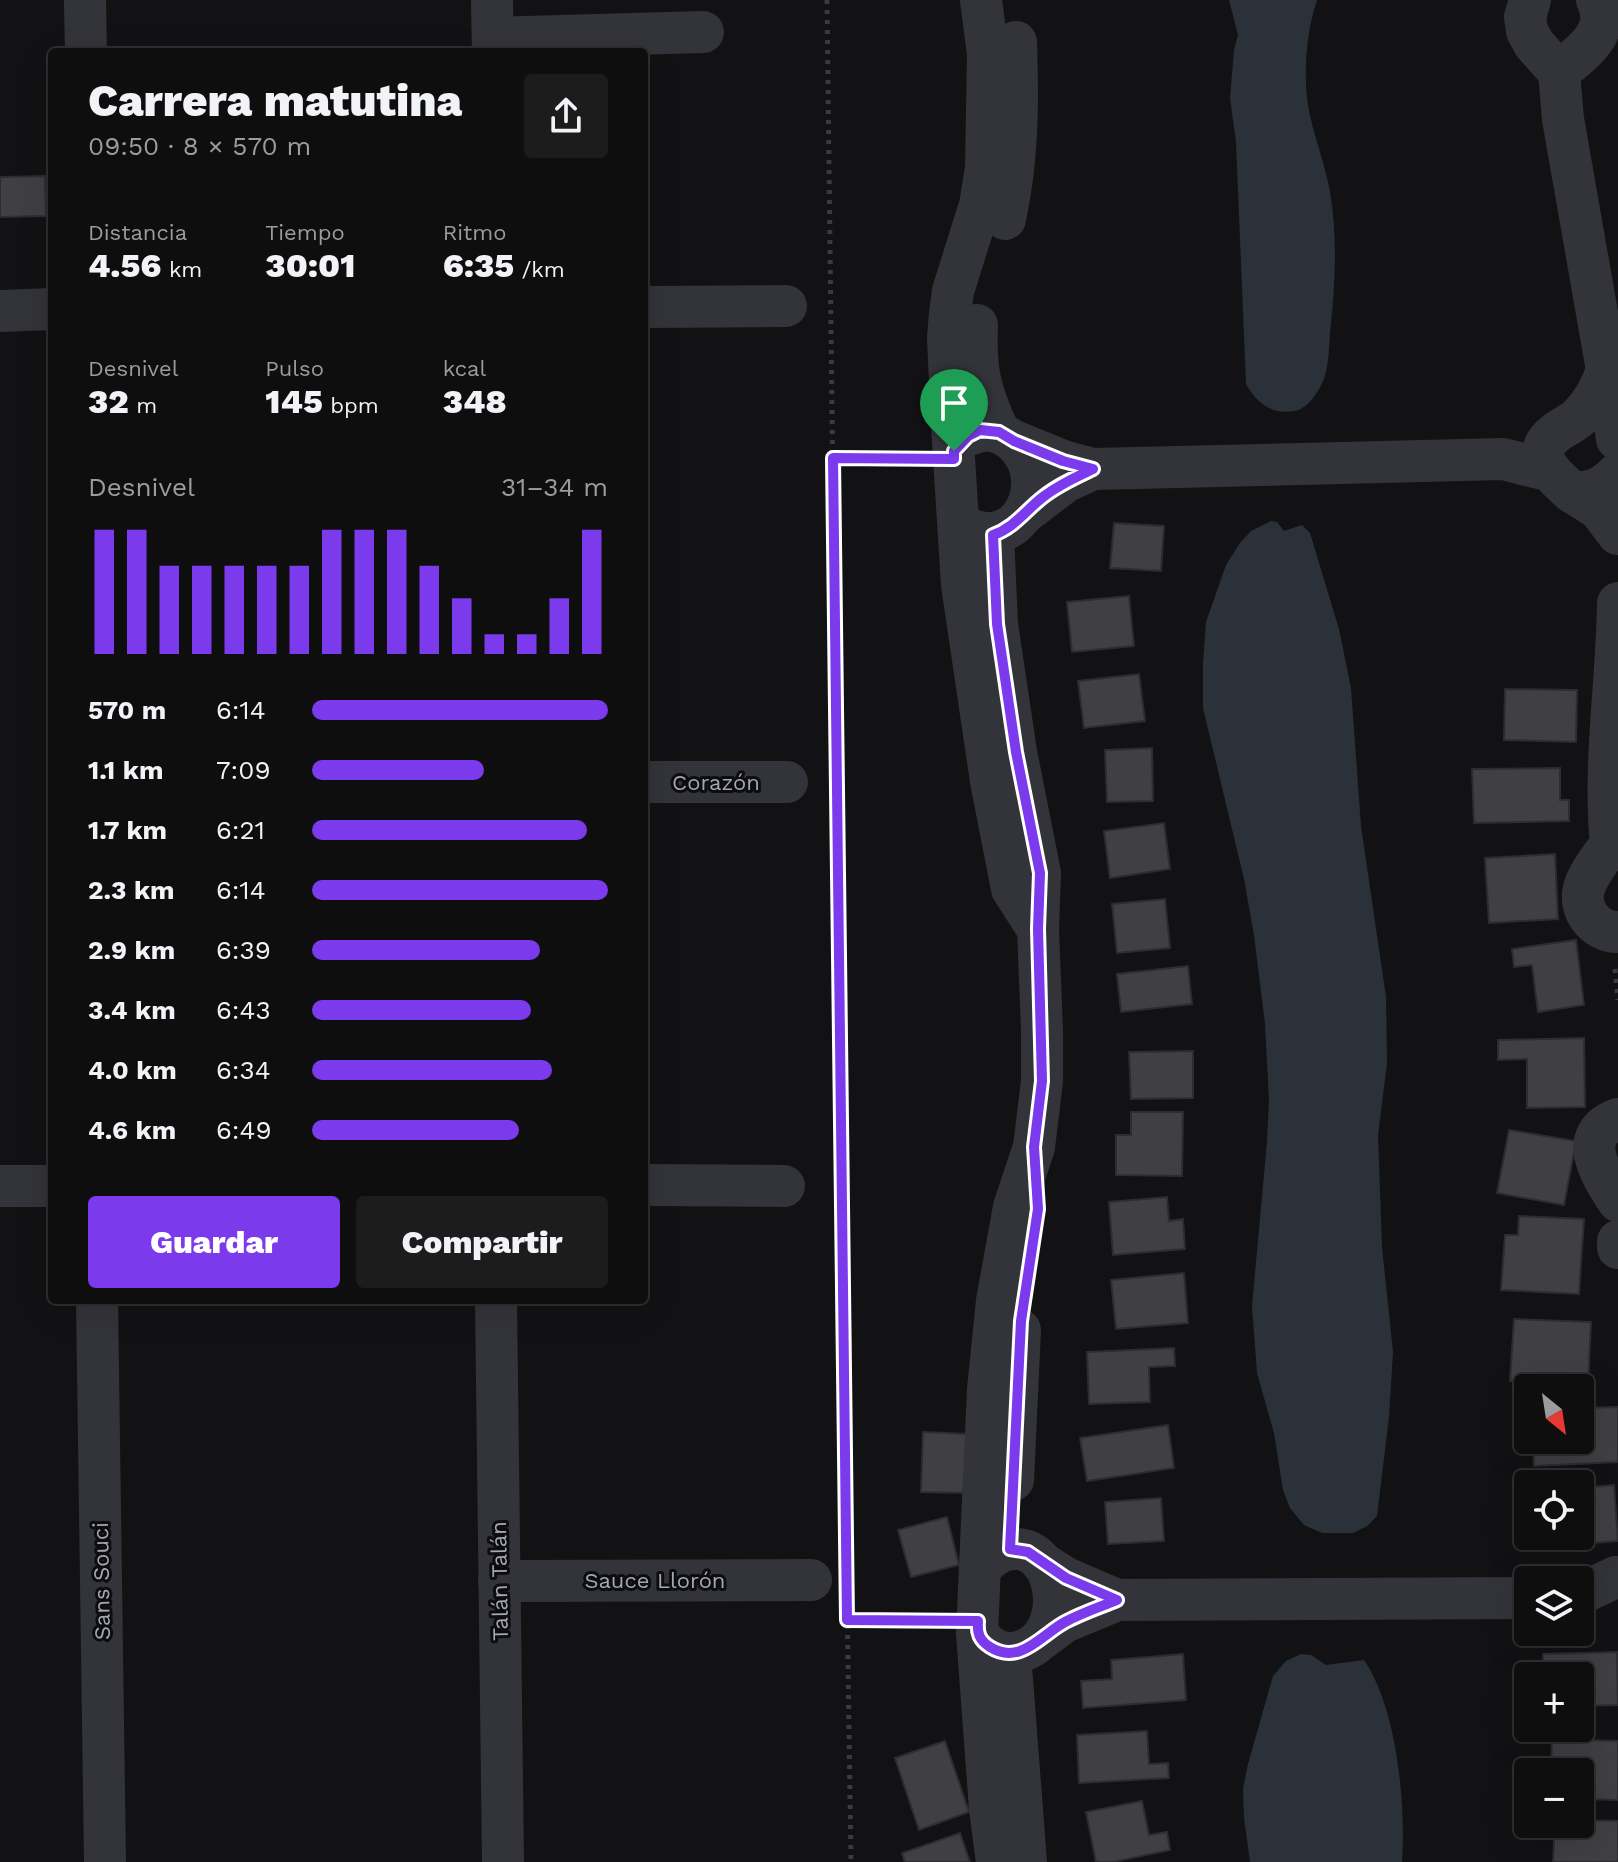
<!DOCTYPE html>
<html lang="es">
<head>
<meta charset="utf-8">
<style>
  body { margin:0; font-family:"Work Sans",sans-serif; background:#1c1c1d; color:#f1f3f6; height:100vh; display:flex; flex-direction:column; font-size:30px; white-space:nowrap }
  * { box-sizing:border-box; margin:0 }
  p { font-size:26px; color:#9b9c9e }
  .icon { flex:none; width:44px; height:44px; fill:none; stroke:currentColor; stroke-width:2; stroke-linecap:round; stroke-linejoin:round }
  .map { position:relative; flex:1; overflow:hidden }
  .panel { position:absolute; left:48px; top:48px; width:600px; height:1256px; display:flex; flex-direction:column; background:#0e0e0f; border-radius:8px; box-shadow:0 8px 32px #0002,0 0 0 2px #2e2e2f }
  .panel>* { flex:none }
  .needle { width:52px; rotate:150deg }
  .fabs { position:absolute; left:1514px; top:1374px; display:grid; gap:16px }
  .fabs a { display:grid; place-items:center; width:80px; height:80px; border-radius:8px; background:#0e0e0f; box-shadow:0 8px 32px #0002,0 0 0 2px #2e2e2f; font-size:40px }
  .pin { position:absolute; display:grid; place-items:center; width:68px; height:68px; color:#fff; margin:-82px -34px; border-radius:50% 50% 50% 0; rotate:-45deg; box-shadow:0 0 8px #0007 }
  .pin .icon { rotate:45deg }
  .round { display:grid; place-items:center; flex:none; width:84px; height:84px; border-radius:8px; background:#1c1c1d }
  .head { display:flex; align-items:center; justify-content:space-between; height:136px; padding:0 40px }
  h1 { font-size:44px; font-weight:800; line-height:60px }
  .figures { display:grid; grid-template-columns:repeat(3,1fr); gap:12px; height:136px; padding:8px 40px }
  .figures div { display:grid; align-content:center }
  .figures b { font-size:34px; font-weight:800 }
  .figures small { font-size:22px; font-weight:400 }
  .figures p { font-size:22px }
  .chart { height:224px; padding:16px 40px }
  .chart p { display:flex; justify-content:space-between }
  .chart svg { width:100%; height:144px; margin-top:8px; stroke:#7c3aed; stroke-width:6 }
  .cta { display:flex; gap:16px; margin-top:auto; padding:16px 40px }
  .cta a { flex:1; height:92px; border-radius:8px; background:#7c3aed; color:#fff; font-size:32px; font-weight:800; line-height:92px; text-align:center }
  .cta a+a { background:#1c1c1d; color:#f1f3f6 }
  ul { padding:0 40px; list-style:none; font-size:26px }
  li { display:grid; grid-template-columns:128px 96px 1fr; align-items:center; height:60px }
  li i { height:20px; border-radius:10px; background:#7c3aed }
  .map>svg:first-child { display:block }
  .water { fill:#2b3139 }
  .building { fill:#3f3f44; stroke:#2d2c30; stroke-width:2 }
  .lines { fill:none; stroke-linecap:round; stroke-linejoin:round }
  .path { stroke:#393b40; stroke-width:5; stroke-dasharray:4 6; stroke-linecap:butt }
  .street { stroke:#333439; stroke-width:42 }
  .route-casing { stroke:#fff; stroke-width:16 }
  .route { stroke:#7c3aed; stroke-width:10 }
  .labels { text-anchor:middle; stroke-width:6; stroke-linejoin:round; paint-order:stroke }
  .street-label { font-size:22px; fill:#a4a7b4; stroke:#0d0d0f }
</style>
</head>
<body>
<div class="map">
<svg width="1618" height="1862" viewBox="0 0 1618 1862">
  <rect width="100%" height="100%" fill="#121214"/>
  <g class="water">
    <path d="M1229 0H1317C1308 28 1305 55 1306 85 1307 122 1324 156 1330 192 1338 239 1335 286 1330 333 1329 346 1329 362 1325 375 1321 389 1309 408 1295 411 1271 415 1257 403 1246 384L1236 142 1230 98 1234 50 1238 35Z"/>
    <path d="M1271 521 1277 522 1284 531 1302 525 1310 533 1339 629 1351 688 1361 826 1386 997 1387 1063 1378 1135 1382 1247 1393 1352 1389 1417 1377 1516 1367 1526 1353 1533H1322L1304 1525 1290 1508 1283 1490 1274 1433 1257 1373 1252 1306 1267 1142 1269 1100 1265 1024 1254 935 1244 879 1203 708V663L1206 622 1226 565 1240 543 1251 531Z"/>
    <path d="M1301 1654 1311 1655 1326 1665 1364 1660C1397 1708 1406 1804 1402 1862H1250L1244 1818 1243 1789 1248 1764 1273 1676 1286 1661Z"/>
  </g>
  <g class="building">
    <path d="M45 176 46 216 0 217V177Z"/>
    <path d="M1114 523 1164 526 1161 571 1110 568Z"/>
    <path d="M1129 596 1134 646 1072 652 1067 602Z"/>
    <path d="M1139 674 1145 721 1084 728 1078 681Z"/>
    <path d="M1505 689 1577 690 1576 742 1504 740Z"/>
    <path d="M1152 748 1153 801 1107 802 1105 750Z"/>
    <path d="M1560 768V800H1569V821L1474 823 1472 769Z"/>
    <path d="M1164 823 1170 869 1110 878 1104 831Z"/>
    <path d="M1555 854 1558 919 1489 923 1485 858Z"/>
    <path d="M1165 899 1170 948 1117 953 1112 904Z"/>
    <path d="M1576 940 1584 1005 1538 1012 1532 965 1514 967 1512 949Z"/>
    <path d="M1188 966 1192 1004 1121 1012 1117 974Z"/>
    <path d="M1584 1038 1585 1107 1527 1108V1059L1498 1060V1040Z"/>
    <path d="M1193 1051V1098L1131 1099 1129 1052Z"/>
    <path d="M1131 1112H1183L1182 1176 1116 1175V1135H1131Z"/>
    <path d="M1509 1130 1576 1141 1564 1205 1497 1193Z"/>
    <path d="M1167 1197 1169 1221 1183 1219 1185 1249 1113 1255 1109 1202Z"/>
    <path d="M1519 1216 1584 1219 1579 1294 1501 1290 1505 1235H1518Z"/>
    <path d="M1184 1273 1188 1323 1116 1329 1111 1280Z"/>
    <path d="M1514 1319 1591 1322 1588 1384 1510 1381Z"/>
    <path d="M1174 1348 1175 1366 1149 1367 1150 1402 1089 1404 1087 1352Z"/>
    <path d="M1618 1407V1462L1534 1466 1533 1440H1580V1408Z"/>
    <path d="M1168 1425 1174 1468 1087 1481 1080 1438Z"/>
    <path d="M923 1432 969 1434 967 1493 921 1492Z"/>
    <path d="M1614 1485 1618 1541 1517 1549 1513 1494 1528 1492V1536H1580V1488Z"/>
    <path d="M1161 1498 1164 1541 1108 1544 1105 1502Z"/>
    <path d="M947 1517 959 1565 911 1577 898 1530Z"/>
    <path d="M1617 1652 1618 1705 1580 1706V1676H1543V1654Z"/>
    <path d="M1183 1654 1186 1700 1083 1708 1081 1681 1112 1679 1111 1660Z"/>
    <path d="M1147 1731 1149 1764 1168 1763 1169 1778 1079 1783 1077 1735Z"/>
    <path d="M1552 1739 1618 1741V1800L1580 1799V1772H1551Z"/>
    <path d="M945 1741 969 1812 919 1830 895 1758Z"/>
    <path d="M1142 1801 1149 1835 1167 1832 1170 1850 1113 1862H1096L1086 1812Z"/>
    <path d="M1580 1820 1618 1821V1862H1553L1555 1824H1580Z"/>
    <path d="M960 1833 970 1862H905L902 1853Z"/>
  </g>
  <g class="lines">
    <g class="path">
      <path d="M827 0 846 1565"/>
      <path d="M833 458 917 459"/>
      <path d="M1615 969 1618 1000"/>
      <path d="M847 1595 851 1862"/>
      <path d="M847 1620 941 1621"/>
    </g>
    <g class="street">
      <path d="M85 0 86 52"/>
      <path d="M492 0 493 52"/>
      <path d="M981 0 988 54 986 168 980 205 953 291 950 313 948 338 952 426 962 585 991 781 1012 889 1037 928"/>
      <path d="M1530 0 1525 17 1527 31 1534 44 1559 72 1563 119 1607 370 1617 439"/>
      <path d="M493 38 703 32"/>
      <path d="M1559 72C1581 53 1613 33 1597 0"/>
      <path d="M1005 219C1018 158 1018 104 1016 42"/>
      <path d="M644 307 786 306"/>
      <path d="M0 311 52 309"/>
      <path d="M977 325C975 370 980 391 999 432"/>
      <path d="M1607 370C1601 388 1592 405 1578 418 1570 425 1559 429 1552 436 1529 457 1557 479 1572 492 1593 493 1603 488 1618 473"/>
      <path d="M1014 441 1063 461 1093 469 1065 482 1023 514"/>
      <path d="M1093 469 1503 459 1547 470"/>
      <path d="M1572 492 1599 509 1618 534"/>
      <path d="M967 528C1003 545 1034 517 1032 479 1031 450 1001 421 972 434"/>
      <path d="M993 535 997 624 1016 752 1040 873 1038 929 1042 1030V1081L1034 1147 1014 1207 997 1301 988 1389 977 1633 990 1809 997 1862"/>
      <path d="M1618 603C1617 681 1603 767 1611 844 1602 857 1589 872 1584 888 1578 910 1595 932 1618 932"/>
      <path d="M644 782H787"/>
      <path d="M1618 1119C1574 1135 1602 1176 1618 1201"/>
      <path d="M644 1185 784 1186"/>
      <path d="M0 1186H52"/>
      <path d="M1618 1241V1248"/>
      <path d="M97 1300 105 1862"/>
      <path d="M496 1300 503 1862"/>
      <path d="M1013 1480 1020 1330"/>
      <path d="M1042 1563 1066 1578 1117 1600 1064 1622 1043 1638"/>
      <path d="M499 1581 811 1580"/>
      <path d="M1580 1594 1616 1577"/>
      <path d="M1117 1600 1528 1598"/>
      <path d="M977 1633C987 1647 1001 1657 1018 1652 1074 1639 1060 1538 1007 1550 997 1552 989 1560 981 1566"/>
      <path d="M1010 1654 1026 1862"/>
    </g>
  </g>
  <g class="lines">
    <g class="route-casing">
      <path id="route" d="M980 430 999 432 1014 441 1063 461 1093 469C1076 477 1058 485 1043 497 1026 510 1014 528 993 535L997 624 1016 752 1040 873 1038 929 1042 1081 1034 1147 1038 1209 1021 1321 1010 1549 1028 1552 1066 1578 1117 1600C1100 1607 1082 1613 1065 1622 1041 1635 1020 1666 990 1647 979 1640 977 1633 978 1621L847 1620 833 458 954 459V451L968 436Z"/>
    </g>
    <use href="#route" class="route"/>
  </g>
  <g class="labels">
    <g class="street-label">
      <text x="716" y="790">Corazón</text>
      <text x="655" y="1588">Sauce Llorón</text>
      <text transform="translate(101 1581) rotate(-91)" y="8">Sans Souci</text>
      <text transform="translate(499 1581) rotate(-91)" y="8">Talán Talán</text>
    </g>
  </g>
</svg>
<div class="fabs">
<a><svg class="needle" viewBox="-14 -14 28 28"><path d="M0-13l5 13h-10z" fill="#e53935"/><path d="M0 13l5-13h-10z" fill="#9b9c9e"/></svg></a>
<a><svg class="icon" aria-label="locate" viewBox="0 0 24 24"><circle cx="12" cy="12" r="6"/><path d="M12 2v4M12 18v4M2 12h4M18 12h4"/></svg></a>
<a><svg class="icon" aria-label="layers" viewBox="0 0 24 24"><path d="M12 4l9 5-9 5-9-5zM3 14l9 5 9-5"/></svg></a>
<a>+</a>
<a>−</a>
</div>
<div class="pin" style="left:954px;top:451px;background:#1e9e55"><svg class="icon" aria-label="arrive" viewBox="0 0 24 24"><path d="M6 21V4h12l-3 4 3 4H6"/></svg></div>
<section class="panel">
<div class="head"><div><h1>Carrera matutina</h1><p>09:50 · 8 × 570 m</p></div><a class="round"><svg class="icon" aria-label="share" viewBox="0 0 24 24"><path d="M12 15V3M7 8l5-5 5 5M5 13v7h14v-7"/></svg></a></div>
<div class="figures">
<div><p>Distancia</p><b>4.56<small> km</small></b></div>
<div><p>Tiempo</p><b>30:01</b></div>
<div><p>Ritmo</p><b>6:35<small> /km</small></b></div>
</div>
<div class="figures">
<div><p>Desnivel</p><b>32<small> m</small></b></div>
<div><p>Pulso</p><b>145<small> bpm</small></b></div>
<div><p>kcal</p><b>348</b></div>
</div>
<div class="chart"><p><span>Desnivel</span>31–34 m</p>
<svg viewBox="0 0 160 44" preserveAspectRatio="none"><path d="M5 44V6M15 44V6M25 44V17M35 44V17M45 44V17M55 44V17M65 44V17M75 44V6M85 44V6M95 44V6M105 44V17M115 44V27M125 44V38M135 44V38M145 44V27M155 44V6"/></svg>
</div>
<ul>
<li><b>570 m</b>6:14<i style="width:100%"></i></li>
<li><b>1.1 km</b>7:09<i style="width:58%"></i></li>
<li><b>1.7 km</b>6:21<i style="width:93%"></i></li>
<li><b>2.3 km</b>6:14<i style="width:100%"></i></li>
<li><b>2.9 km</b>6:39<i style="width:77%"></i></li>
<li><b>3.4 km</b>6:43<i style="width:74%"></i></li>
<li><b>4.0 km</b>6:34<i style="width:81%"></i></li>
<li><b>4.6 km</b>6:49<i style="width:70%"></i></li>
</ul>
<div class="cta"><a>Guardar</a><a>Compartir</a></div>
</section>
</div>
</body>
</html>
